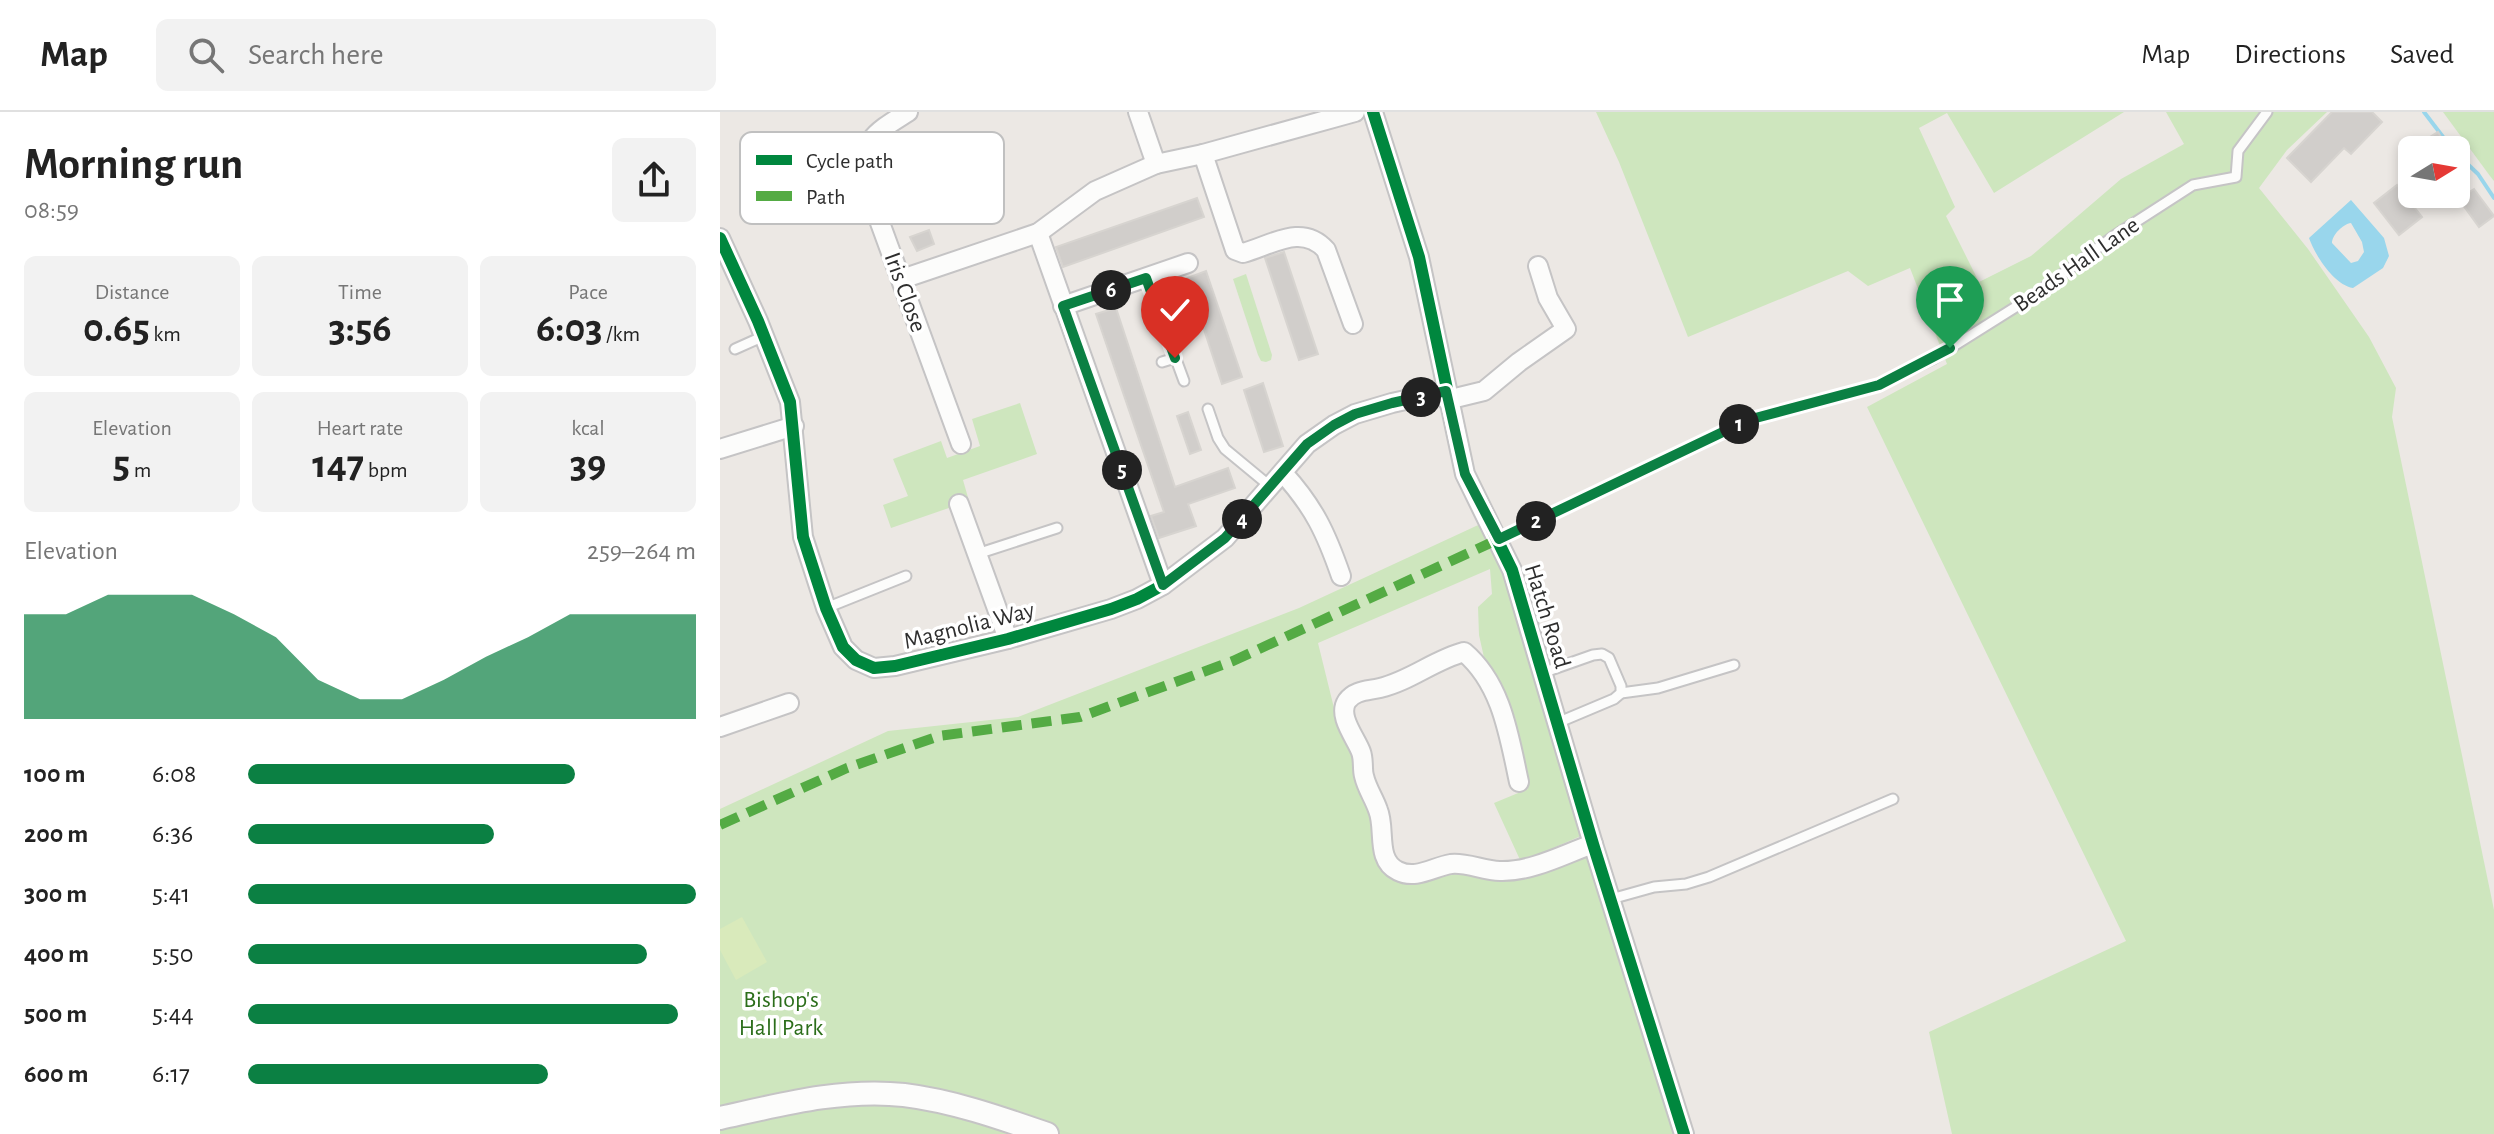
<!DOCTYPE html>
<html lang="en">
<head>
<meta charset="utf-8">
<style>
  body { margin:0; font-family:"Alegreya Sans",sans-serif; background:#f2f2f2; color:#222; height:100vh; display:flex; flex-direction:column; font-size:30px; white-space:nowrap }
  * { box-sizing:border-box; margin:0 }
  p { font-size:26px; color:#767676 }
  .icon { flex:none; width:44px; height:44px; fill:none; stroke:currentColor; stroke-width:2; stroke-linecap:round; stroke-linejoin:round }
  .map { position:relative; flex:1; overflow:hidden }
  .sheet { display:flex; flex-direction:column; background:#fff; width:720px }
  .sheet>* { flex:none }
  .needle { width:52px; rotate:79deg }
  .buttons { position:absolute; left:1678px; top:24px; display:grid; gap:16px }
  .buttons a { display:grid; place-items:center; width:72px; height:72px; border-radius:12px; background:#fff; box-shadow:0 4px 12px #0003; font-size:40px }
  .pin { position:absolute; display:grid; place-items:center; width:68px; height:68px; color:#fff; margin:-82px -34px; border-radius:50% 50% 50% 0; rotate:-45deg; box-shadow:0 0 8px #0007 }
  .pin .icon { rotate:45deg }
  .km { position:absolute; width:40px; height:40px; margin:-20px; border-radius:50%; background:#222; color:#fff; font-size:22px; line-height:40px; text-align:center }
  .round { display:grid; place-items:center; flex:none; width:84px; height:84px; border-radius:12px; background:#f2f2f2 }
  .summary { display:flex; align-items:center; justify-content:space-between; height:136px; padding:0 24px }
  h1 { font-size:44px; font-weight:700; line-height:60px }
  .stats { display:grid; grid-template-columns:repeat(3,1fr); gap:12px; height:136px; padding:8px 24px }
  .stats div { display:grid; align-content:center; border-radius:12px; background:#f2f2f2; text-align:center }
  .stats b { font-size:40px; font-weight:700 }
  .stats small { font-size:22px; font-weight:400 }
  .stats p { font-size:22px }
  .chart { height:224px; padding:16px 24px }
  .chart p { display:flex; justify-content:space-between }
  .chart svg { width:100%; height:144px; margin-top:8px; fill:#0b8043; opacity:.7 }
  ul { padding:0 24px; list-style:none; font-size:26px }
  li { display:grid; grid-template-columns:128px 96px 1fr; align-items:center; height:60px }
  li i { height:20px; border-radius:10px; background:#0b8043 }
  header { display:flex; align-items:center; gap:48px; box-sizing:border-box; height:112px; padding:0 40px; background:#fff; border-bottom:2px solid #e0e0e0 }
  header strong { font-size:38px }
  nav { display:flex; gap:44px; margin-inline-start:auto; font-size:28px }
  .search { width:560px; height:72px; background:#f2f2f2; display:flex; align-items:center; gap:20px; box-sizing:border-box; padding:0 28px; border-radius:12px; color:#767676; font-size:30px }
  main { display:flex; flex:1; min-height:0 }
  .map>svg:first-child { display:block }
  .green { fill:#cee6be }
  .pitch { fill:#d9eabb }
  .water { fill:#99d6ec; fill-rule:evenodd }
  .lines { fill:none; stroke-linecap:round; stroke-linejoin:round }
  .stream { stroke:#99d6ec; stroke-width:4 }
  .building { fill:#d1cecb; stroke:#d7d4d0; stroke-width:2 }
  .service-casing { stroke:#c5c4c5; stroke-width:13 }
  .minor-casing { stroke:#c5c4c5; stroke-width:22 }
  .tertiary-casing { stroke:#c5c4c5; stroke-width:26 }
  .service { stroke:#fcfcfb; stroke-width:9 }
  .minor { stroke:#fcfcfb; stroke-width:18 }
  .tertiary { stroke:#fcfcfb; stroke-width:22 }
  .quiet { stroke:#54ab44; stroke-width:10; stroke-dasharray:20 10; stroke-linecap:butt }
  .cycleway-casing { stroke:#fff; stroke-width:17 }
  .cycleway { stroke:#00873e; stroke-width:12 }
  .route-casing { stroke:#fff; stroke-width:16 }
  .route { stroke:#0b8043; stroke-width:10 }
  .labels { text-anchor:middle; stroke-width:7; stroke-linejoin:round; paint-order:stroke }
  .street-label { font-size:24px; fill:#2e2e2e; stroke:#fff }
  .park-label { font-size:24px; fill:#2c6e1b; stroke:#fff }
  .key { fill:#fff; stroke:#c0c0c0; stroke-width:2 }
  .key-label { font-size:22px; fill:#2e2e2e }
</style>
</head>
<body>
<header>
<strong>Map</strong>
<div class="search"><svg class="icon" aria-label="search" viewBox="0 0 24 24"><circle cx="10" cy="10" r="6"/><path d="M15 15l6 6"/></svg>Search here</div>
<nav><a>Map</a><a>Directions</a><a>Saved</a></nav>
</header>
<main>
<section class="sheet">
<div class="summary"><div><h1>Morning run</h1><p>08:59</p></div><a class="round"><svg class="icon" aria-label="share" viewBox="0 0 24 24"><path d="M12 15V3M7 8l5-5 5 5M5 13v7h14v-7"/></svg></a></div>
<div class="stats">
<div><p>Distance</p><b>0.65<small> km</small></b></div>
<div><p>Time</p><b>3:56</b></div>
<div><p>Pace</p><b>6:03<small> /km</small></b></div>
</div>
<div class="stats">
<div><p>Elevation</p><b>5<small> m</small></b></div>
<div><p>Heart rate</p><b>147<small> bpm</small></b></div>
<div><p>kcal</p><b>39</b></div>
</div>
<div class="chart"><p><span>Elevation</span>259–264 m</p>
<svg viewBox="0 0 160 44" preserveAspectRatio="none"><path d="M0 44V12L10 12L20 6L30 6L40 6L50 12L60 19L70 32L80 38L90 38L100 32L110 25L120 19L130 12L140 12L150 12L160 12V44z"/></svg>
</div>
<ul>
<li><b>100 m</b>6:08<i style="width:73%"></i></li>
<li><b>200 m</b>6:36<i style="width:55%"></i></li>
<li><b>300 m</b>5:41<i style="width:100%"></i></li>
<li><b>400 m</b>5:50<i style="width:89%"></i></li>
<li><b>500 m</b>5:44<i style="width:96%"></i></li>
<li><b>600 m</b>6:17<i style="width:67%"></i></li>
</ul>
</section>
<div class="map">
<svg width="1774" height="1022" viewBox="0 0 1774 1022">
  <rect width="100%" height="100%" fill="#ece8e4"/>
  <g class="green">
    <path d="M876 0H1404L1274 81 1227 1 1199 16 1235 95 1226 104 1259 170 1311 144 1401 67 1464 32 1446 0H1607L1567 38 1539 76 1588 137 1649 225 1676 276 1672 305 1774 798V1022H1232L1209 920 1406 829 1147 295 1227 252 1190 156 1148 174 1128 159 968 225 899 50Z"/>
    <path d="M1723 0H1774V69L1770 64Z"/>
    <path d="M526 162 552 243 551 248 546 250 541 249 538 243 513 167Z"/>
    <path d="M300 291 317 342 243 368 249 389 171 416 163 393 188 384 173 347 221 329 227 346 260 334 252 307Z"/>
    <path d="M769 408 870 720 801 750 774 691 808 677 795 605 765 550 759 523 758 495 772 482 770 457 598 531 614 596 625 597 678 759 734 752 781 759 873 732 964 1022H0V697L168 619 298 605 579 496Z"/>
  </g>
  <path class="pitch" d="M22 805 47 850 16 868 0 838V817Z"/>
  <path class="water" d="M1631 88 1664 126 1669 144 1663 156 1633 176C1614 173 1595 143 1589 126ZM1631 111 1642 130 1644 140 1638 149 1631 151 1612 131C1612 123 1623 112 1631 111Z"/>
  <g class="lines">
    <g class="stream">
      <path d="M1704 0 1733 38"/>
      <path d="M1736 41 1758 62 1774 86"/>
    </g>
  </g>
  <g class="building">
    <path d="M1612 0H1652L1662 10 1631 42 1624 36 1591 70 1567 46Z"/>
    <path d="M1718 20 1729 38H1711L1705 28Z"/>
    <path d="M1677 73 1702 105 1679 123 1654 91Z"/>
    <path d="M1754 77 1774 104 1759 115 1735 82H1746Z"/>
    <path d="M477 86 484 105 343 155 336 135Z"/>
    <path d="M209 118 214 132 197 139 190 125Z"/>
    <path d="M564 140 598 242 579 248 545 146Z"/>
    <path d="M486 159 522 265 502 272 467 166Z"/>
    <path d="M396 196 455 375 508 356 515 376 468 392 476 414 439 426 431 404 444 400 376 202Z"/>
    <path d="M543 271 563 334 544 340 524 278Z"/>
    <path d="M468 300 481 338 470 342 457 304Z"/>
  </g>
  <g class="lines">
    <g class="service-casing">
      <g id="service">
        <path d="M426 166 464 269"/>
        <path d="M15 237 44 224"/>
        <path d="M442 250 455 246"/>
        <path d="M488 297 498 326 505 337 551 375"/>
        <path d="M779 427 1028 308 1159 273 1213 247 1310 186 1394 124 1473 73 1516 65 1518 39 1547 0"/>
        <path d="M257 442 337 416"/>
        <path d="M106 496 186 464"/>
        <path d="M822 561 873 543 882 542 889 546 901 574V581L894 587 837 611"/>
        <path d="M901 581 938 576 1014 553"/>
        <path d="M891 787 934 775 966 772 989 765 1173 687"/>
      </g>
    </g>
    <g class="minor-casing">
      <g id="minor">
        <path d="M188 0C155 21 142 26 144 67L241 332"/>
        <path d="M418 0 436 52"/>
        <path d="M653 0 699 145 745 362 792 458 873 732 964 1022"/>
        <path d="M483 42 515 138 523 141C552 133 582 111 606 138L633 212"/>
        <path d="M318 121 443 473"/>
        <path d="M0 126 38 209 70 290 83 425 106 496 123 535 136 548 154 556 175 554 288 527 391 497 417 487 443 473 505 426 587 332 614 313 635 302 672 291 726 279"/>
        <path d="M182 167 318 121 375 79 436 52 483 42 635 0"/>
        <path d="M343 194 468 151"/>
        <path d="M727 288 764 279 799 250 846 217 828 186 818 154"/>
        <path d="M0 337 74 314"/>
        <path d="M563 361C594 395 606 421 621 464"/>
        <path d="M239 392 288 527"/>
        <path d="M0 615 69 591"/>
        <path d="M799 670C789 624 782 572 744 540 714 548 690 569 660 576 648 579 635 578 627 589 617 604 636 626 641 640 644 648 642 657 644 664 647 677 654 686 658 698 666 717 655 748 678 759 696 768 713 755 731 752 746 750 764 759 780 759 812 760 844 742 873 732"/>
      </g>
    </g>
    <g class="tertiary-casing">
      <path id="tertiary" d="M0 1006C59 993 123 976 184 983 233 989 281 1006 327 1022"/>
    </g>
    <use href="#service" class="service"/>
    <use href="#minor" class="minor"/>
    <use href="#tertiary" class="tertiary"/>
    <path class="quiet" d="M0 713 127 656 219 624 360 605 513 549 779 427"/>
    <g class="cycleway-casing">
      <g id="cycleway">
        <path d="M653 0 699 145 745 362 792 458 873 732 964 1022"/>
        <path d="M0 126 38 209 70 290 83 425 106 496 123 535 136 548 154 556 175 554 288 527 391 497 417 487 443 473 505 426 587 332 614 313 635 302 672 291 726 279"/>
      </g>
    </g>
    <use href="#cycleway" class="cycleway"/>
  </g>
  <g class="lines">
    <g class="route-casing">
      <path id="route" d="M455 246 426 166 343 194 443 473 505 426 587 332 614 313 635 302 672 291 726 279 745 362 779 427 1028 308 1159 273 1230 236"/>
    </g>
    <use href="#route" class="route"/>
  </g>
  <g class="labels">
    <g class="street-label">
      <text transform="translate(1356 152) rotate(-35)" y="8">Beads Hall Lane</text>
      <text transform="translate(186 180) rotate(70)" y="8">Iris Close</text>
      <text transform="translate(828 504) rotate(73)" y="8">Hatch Road</text>
      <text transform="translate(249 513) rotate(-14)" y="8">Magnolia Way</text>
    </g>
    <g class="park-label">
      <text x="61" y="895">Bishop's<tspan x="61" dy="28">Hall Park</tspan></text>
    </g>
  </g>
  <rect x="20" y="20" width="264" height="92" rx="12" class="key"/>
  <rect x="36" y="43" width="36" height="10" fill="#00873e"/>
  <rect x="36" y="79" width="36" height="10" fill="#54ab44"/>
  <g class="key-label">
    <text x="86" y="56">Cycle path</text>
    <text x="86" y="92">Path</text>
  </g>
</svg>
<div class="buttons">
<a><svg class="needle" viewBox="-14 -14 28 28"><path d="M0-13l5 13h-10z" fill="#e53935"/><path d="M0 13l5-13h-10z" fill="#767676"/></svg></a>
</div>
<div class="pin" style="left:1230px;top:236px;background:#1e9e55"><svg class="icon" aria-label="arrive" viewBox="0 0 24 24"><path d="M6 21V4h12l-3 4 3 4H6"/></svg></div>
<div class="pin" style="left:455px;top:246px;background:#d93025"><svg class="icon" aria-label="check" viewBox="0 0 24 24"><path d="M5 12l5 5 9-10"/></svg></div>
<b class="km" style="left:1019px;top:312px">1</b>
<b class="km" style="left:816px;top:409px">2</b>
<b class="km" style="left:701px;top:285px">3</b>
<b class="km" style="left:522px;top:407px">4</b>
<b class="km" style="left:402px;top:358px">5</b>
<b class="km" style="left:391px;top:178px">6</b>
</div>
</main>
</body>
</html>
